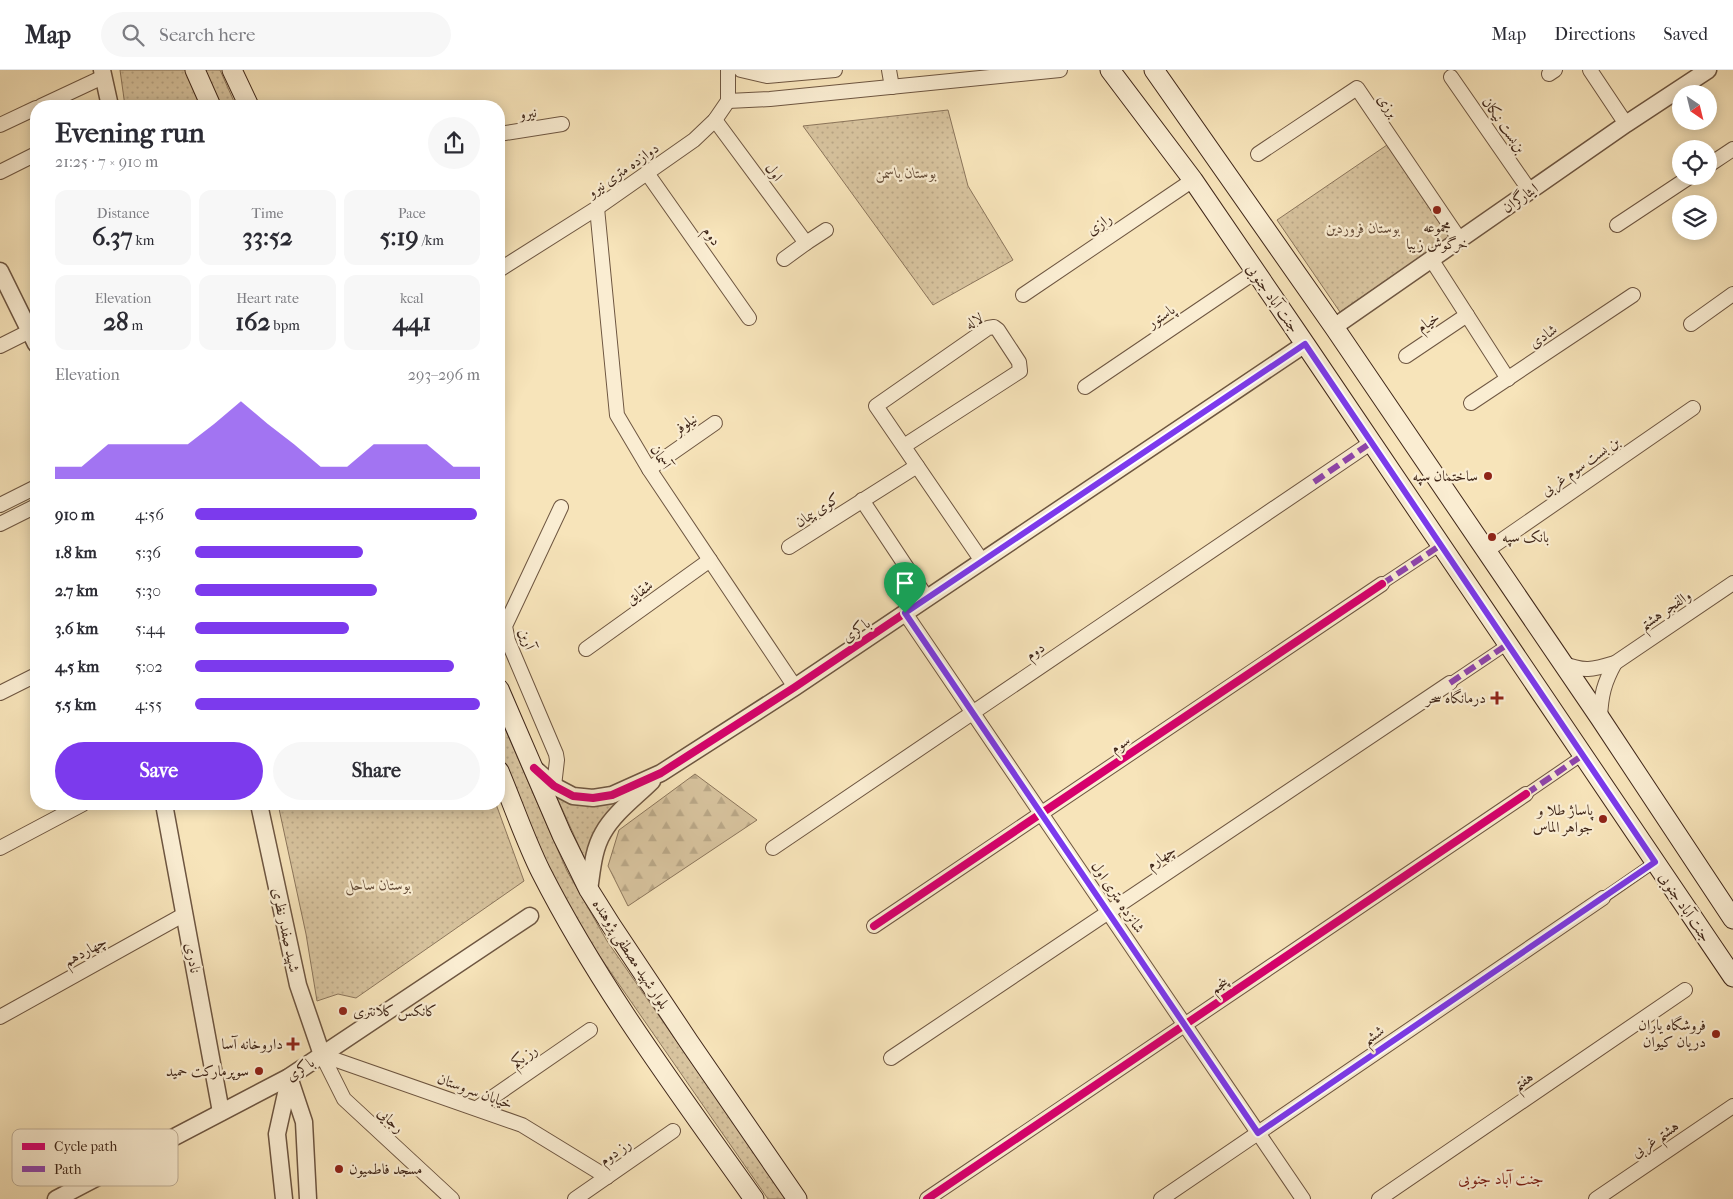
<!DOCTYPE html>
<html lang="en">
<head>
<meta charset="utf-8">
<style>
  body { margin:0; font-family:"IM FELL French Canon",Amiri,serif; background:#f7f7f7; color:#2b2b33; height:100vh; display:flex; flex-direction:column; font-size:19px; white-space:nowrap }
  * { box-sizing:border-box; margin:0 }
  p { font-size:16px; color:#7c7c81 }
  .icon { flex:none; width:28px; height:28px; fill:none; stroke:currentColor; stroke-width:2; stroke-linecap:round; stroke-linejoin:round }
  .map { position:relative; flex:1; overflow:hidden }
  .drawer { position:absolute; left:30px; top:30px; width:475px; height:710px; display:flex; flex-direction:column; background:#fff; border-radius:20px; box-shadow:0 2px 12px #0003 }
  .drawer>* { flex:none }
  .needle { width:32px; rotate:145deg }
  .tools { position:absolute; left:1672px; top:15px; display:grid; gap:10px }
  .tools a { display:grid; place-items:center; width:45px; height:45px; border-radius:50%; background:#fff; box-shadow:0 2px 12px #0003; font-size:25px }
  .pin { position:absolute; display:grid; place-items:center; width:42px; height:42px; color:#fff; margin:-51px -21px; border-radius:50% 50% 50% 0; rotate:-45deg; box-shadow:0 0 5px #0007 }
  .pin .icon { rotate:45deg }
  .round { display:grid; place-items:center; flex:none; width:52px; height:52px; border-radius:26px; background:#f7f7f7 }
  .summary { display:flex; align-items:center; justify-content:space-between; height:85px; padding:0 25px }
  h1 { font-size:28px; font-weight:700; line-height:38px }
  .stats { display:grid; grid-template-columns:repeat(3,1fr); gap:8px; height:85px; padding:5px 25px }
  .stats div { display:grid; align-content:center; border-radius:12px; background:#f7f7f7; text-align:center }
  .stats b { font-size:25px; font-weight:700 }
  .stats small { font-size:14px; font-weight:400 }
  .stats p { font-size:14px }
  .chart { height:140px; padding:10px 25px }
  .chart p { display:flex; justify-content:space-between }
  .chart svg { width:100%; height:90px; margin-top:5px; fill:#7c3aed; opacity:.7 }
  .cta { display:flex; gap:10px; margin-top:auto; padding:10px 25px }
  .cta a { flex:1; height:58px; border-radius:30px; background:#7c3aed; color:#fff; font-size:20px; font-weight:700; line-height:58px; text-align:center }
  .cta a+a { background:#f7f7f7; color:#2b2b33 }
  ul { padding:0 25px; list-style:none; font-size:16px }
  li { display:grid; grid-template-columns:80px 60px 1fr; align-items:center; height:38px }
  li i { height:12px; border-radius:6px; background:#7c3aed }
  header { display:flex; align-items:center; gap:30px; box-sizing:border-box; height:70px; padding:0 25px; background:#fff; border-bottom:1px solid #e1e1e2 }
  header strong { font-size:24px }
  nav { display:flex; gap:28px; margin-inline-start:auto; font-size:18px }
  .search { width:350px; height:45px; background:#f7f7f7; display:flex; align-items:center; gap:12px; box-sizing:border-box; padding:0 18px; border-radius:28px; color:#7c7c81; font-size:19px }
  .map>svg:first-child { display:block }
  .green { fill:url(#green-dots); stroke:#8c765c }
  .forest { fill:url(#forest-firs); stroke:#8c765c }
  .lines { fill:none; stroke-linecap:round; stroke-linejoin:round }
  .pedestrian-casing { stroke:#6e5641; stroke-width:12 }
  .minor-casing { stroke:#6e5641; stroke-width:16 }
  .tertiary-casing { stroke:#6e5641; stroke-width:19 }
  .secondary-casing { stroke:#402719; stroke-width:21 }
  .pedestrian { stroke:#faedd2; stroke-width:10 }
  .minor { stroke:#faedd2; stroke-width:14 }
  .tertiary { stroke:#faedd2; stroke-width:16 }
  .secondary { stroke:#faedd2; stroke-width:19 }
  .quiet { stroke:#8e44ad; stroke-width:6; stroke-dasharray:12 6; stroke-linecap:butt }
  .cycleway-casing { stroke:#faedd2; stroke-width:11 }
  .cycleway { stroke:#d6006c; stroke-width:8 }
  .route-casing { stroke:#fff; stroke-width:10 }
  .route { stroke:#7c3aed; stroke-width:6 }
  .poi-dot { fill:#8f2418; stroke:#faedd2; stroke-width:2 }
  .labels { text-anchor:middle; stroke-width:4.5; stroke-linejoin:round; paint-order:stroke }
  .street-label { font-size:15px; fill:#402719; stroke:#faedd2 }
  .park-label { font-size:15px; font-style:italic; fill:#664e3a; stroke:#faedd2 }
  .poi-label { font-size:15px; fill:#402719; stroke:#faedd2; text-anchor:end }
  .neighbourhood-label { font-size:16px; fill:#7a1f14; stroke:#faedd2 }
  .key { fill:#faedd2; stroke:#c2b29a; stroke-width:1 }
  .key-label { font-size:14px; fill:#402719 }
</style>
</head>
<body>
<header>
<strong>Map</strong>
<div class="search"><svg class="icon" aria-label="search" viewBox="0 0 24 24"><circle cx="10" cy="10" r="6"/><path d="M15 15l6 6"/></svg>Search here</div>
<nav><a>Map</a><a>Directions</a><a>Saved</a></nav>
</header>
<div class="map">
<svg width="1733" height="1129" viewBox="0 0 1733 1129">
  <defs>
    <pattern id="green-dots" width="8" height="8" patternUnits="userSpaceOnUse" patternTransform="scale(1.25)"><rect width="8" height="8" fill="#d8c49f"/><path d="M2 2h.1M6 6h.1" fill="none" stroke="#baa888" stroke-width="1.8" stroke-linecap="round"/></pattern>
    <pattern id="forest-firs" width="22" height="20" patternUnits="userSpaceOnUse" patternTransform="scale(1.25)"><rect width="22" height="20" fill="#d8c49f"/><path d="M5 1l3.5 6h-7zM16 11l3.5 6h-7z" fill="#baa888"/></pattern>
  </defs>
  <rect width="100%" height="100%" fill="#f7e4ba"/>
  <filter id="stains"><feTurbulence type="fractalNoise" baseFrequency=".004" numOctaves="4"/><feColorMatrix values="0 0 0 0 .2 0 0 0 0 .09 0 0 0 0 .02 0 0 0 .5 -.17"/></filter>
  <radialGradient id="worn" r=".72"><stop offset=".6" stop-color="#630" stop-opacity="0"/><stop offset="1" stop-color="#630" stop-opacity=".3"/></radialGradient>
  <g class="green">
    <path d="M120 0H186L201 36H125Z"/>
    <path d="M204 0H220L236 36H220Z"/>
    <path d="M948 40 968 116 1013 190 933 235 803 56Z"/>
    <path d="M1387 75 1449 167 1340 242 1277 150Z"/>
    <path d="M499 645 567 801 607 871 786 1129H768L605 894 587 867 554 809 499 683Z"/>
    <path d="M645 714 588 796 554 721 567 729Z"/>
    <path d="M278 734H496L524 811 356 928 338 924 317 931 306 864Z"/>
  </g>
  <path class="forest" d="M695 704 757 750 628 836 608 796 619 760Z"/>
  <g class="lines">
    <g class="pedestrian-casing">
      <g id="pedestrian">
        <path d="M1382 514 1441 475"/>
        <path d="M1450 613 1508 574"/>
        <path d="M1526 724 1583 685"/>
        <path d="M1603 828 1655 792"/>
      </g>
    </g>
    <g class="minor-casing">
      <g id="minor">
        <path d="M741 0 767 6 835 0"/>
        <path d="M889 0 892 17"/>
        <path d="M1590 0 1626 54"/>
        <path d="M1549 4 1555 0"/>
        <path d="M1451 7 1530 121"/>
        <path d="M728 31 770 29 1060 0"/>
        <path d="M41 36 103 7"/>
        <path d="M715 50 806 173 784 189"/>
        <path d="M0 55 36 38"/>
        <path d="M499 64 562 54"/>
        <path d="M1258 84 1357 18 1460 170"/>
        <path d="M1709 95 1733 79"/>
        <path d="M0 102 36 84"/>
        <path d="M647 103 749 248"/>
        <path d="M597 138 617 345 649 399 795 617"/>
        <path d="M1617 155 1691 106"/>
        <path d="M806 173 826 160"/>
        <path d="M1431 189 1508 309"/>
        <path d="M499 200 597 138 694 70 715 50 728 31V0"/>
        <path d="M1023 225 1193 110"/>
        <path d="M1691 254 1733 224"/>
        <path d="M0 276 30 261 36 260"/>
        <path d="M1406 286 1467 245"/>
        <path d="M1085 317 1255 202"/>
        <path d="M1471 333 1633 225"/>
        <path d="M904 376 1020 301 1019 292 998 260 994 257 988 258 876 336 982 491"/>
        <path d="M649 399 715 353"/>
        <path d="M862 430 927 528"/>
        <path d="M0 435 36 417"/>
        <path d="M0 454 36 436"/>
        <path d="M789 477 917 396"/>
        <path d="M1486 481 1693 338"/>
        <path d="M905 543 1303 1129"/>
        <path d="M586 579 710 490"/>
        <path d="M1562 593C1584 602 1592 600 1615 593L1733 513"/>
        <path d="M0 623 36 605"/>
        <path d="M1600 648C1601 625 1604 613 1615 593"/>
        <path d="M554 716 557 690 556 684 508 571 505 556 561 437"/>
        <path d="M0 778 83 734"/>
        <path d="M773 778 1372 372"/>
        <path d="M874 856 1382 514"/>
        <path d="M0 947 185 844"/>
        <path d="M322 985 522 1055 607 1107"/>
        <path d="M322 985 344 1029 452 1129"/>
        <path d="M891 988 1450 613"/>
        <path d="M477 1038 590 960"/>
        <path d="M575 1129 673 1061"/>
        <path d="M927 1129 1526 724"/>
        <path d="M1161 1129 1603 828"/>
        <path d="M1379 1129 1685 920"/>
        <path d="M1596 1129 1733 1036"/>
      </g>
    </g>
    <g class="tertiary-casing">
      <g id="tertiary">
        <path d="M102 0 110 36"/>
        <path d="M0 201 36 274"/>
        <path d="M1334 257 1626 54 1708 0"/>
        <path d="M534 698 554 716 573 726 593 728 612 725 661 703 795 617 1305 274"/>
        <path d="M164 734 221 1042"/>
        <path d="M259 734 298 915 322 985"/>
        <path d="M589 820C592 801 593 780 603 763 614 743 636 727 652 711"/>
        <path d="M289 1007 304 1052 308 1129"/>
        <path d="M56 1129 289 1007 530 846"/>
        <path d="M284 1129 277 1064 289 1010"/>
      </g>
    </g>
    <g class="secondary-casing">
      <g id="secondary">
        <path d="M195 0 211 36"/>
        <path d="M232 0 249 36"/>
        <path d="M1110 0 1193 110 1305 274 1733 907"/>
        <path d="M1154 0 1334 257 1600 648 1733 849"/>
        <path d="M499 619 562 765 589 820 611 855 689 972 797 1129"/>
        <path d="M499 701C513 734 525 770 541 802 600 918 679 1023 754 1129"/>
      </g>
    </g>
    <use href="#pedestrian" class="pedestrian"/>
    <use href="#minor" class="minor"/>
    <use href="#tertiary" class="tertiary"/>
    <use href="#secondary" class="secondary"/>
    <g class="quiet">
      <path d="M1314 412 1372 372"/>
      <path d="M1382 514 1441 475"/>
      <path d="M1450 613 1508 574"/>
      <path d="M1526 724 1583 685"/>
      <path d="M1603 828 1655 792"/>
    </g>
    <g class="cycleway-casing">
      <g id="cycleway">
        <path d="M534 698 554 716 573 726 593 728 612 725 661 703 795 617 1305 274"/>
        <path d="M874 856 1382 514"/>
        <path d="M927 1129 1526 724"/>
      </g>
    </g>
    <use href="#cycleway" class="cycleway"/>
  </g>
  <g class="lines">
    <g class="route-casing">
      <path id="route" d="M1305 274 1655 792 1258 1063 905 543Z"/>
    </g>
    <use href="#route" class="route"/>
  </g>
  <g class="poi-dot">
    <circle cx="1437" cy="140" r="5"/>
    <circle cx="1488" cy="406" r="5"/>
    <circle cx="1492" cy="467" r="5"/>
    <path d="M1494.5 620.5h5v5h5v5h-5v5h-5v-5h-5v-5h5z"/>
    <circle cx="1603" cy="749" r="5"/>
    <circle cx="343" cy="941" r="5"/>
    <circle cx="1716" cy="964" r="5"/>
    <path d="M290.5 966.5h5v5h5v5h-5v5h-5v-5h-5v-5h5z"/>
    <circle cx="259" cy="1001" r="5"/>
    <circle cx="339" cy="1099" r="5"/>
  </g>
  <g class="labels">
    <g class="street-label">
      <text transform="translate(1388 36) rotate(56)" y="5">برزی</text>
      <text transform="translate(528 43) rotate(-9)" y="5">نیرو</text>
      <text transform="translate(1504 55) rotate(55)" y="5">بن‌بست نیکان</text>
      <text transform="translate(623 100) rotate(-35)" y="5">دوازده متری نیرو</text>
      <text transform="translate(774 102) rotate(53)" y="5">اول</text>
      <text transform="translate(1520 128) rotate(-35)" y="5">ایثارگران</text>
      <text transform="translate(1099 154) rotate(-34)" y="5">رازی</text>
      <text transform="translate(712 166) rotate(55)" y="5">دوم</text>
      <text transform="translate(1273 228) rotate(55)" y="5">جنت آباد جنوبی</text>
      <text transform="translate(1161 246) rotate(-34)" y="5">پاستور</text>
      <text transform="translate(974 251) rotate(-28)" y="5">لاله</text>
      <text transform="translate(1428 252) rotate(-34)" y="5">خیام</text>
      <text transform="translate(1543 266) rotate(-34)" y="5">شادی</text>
      <text transform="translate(685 354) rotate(-35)" y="5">نیلوفر</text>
      <text transform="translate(661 387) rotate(58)" y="5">آسمان</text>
      <text transform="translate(1580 396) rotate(-35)" y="5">بن بست سوم غربی</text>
      <text transform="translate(817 440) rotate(-33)" y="5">کوی پیمان</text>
      <text transform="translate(639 522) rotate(-36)" y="5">شقایق</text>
      <text transform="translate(1665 540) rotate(-34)" y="5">والفجر هشتم</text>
      <text transform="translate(856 560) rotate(-34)" y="5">باکری</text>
      <text transform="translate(527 569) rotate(71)" y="5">آرین</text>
      <text transform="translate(1035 581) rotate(-34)" y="5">دوم</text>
      <text transform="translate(1120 674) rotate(-34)" y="5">سوم</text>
      <text transform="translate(1161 787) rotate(-34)" y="5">چهارم</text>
      <text transform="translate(1118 827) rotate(56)" y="5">شانزده متری اول</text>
      <text transform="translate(1685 837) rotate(56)" y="5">جنت آباد جنوبی</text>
      <text transform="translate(286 860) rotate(78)" y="5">شهید صفدر نظری</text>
      <text transform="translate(85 881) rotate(-29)" y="5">چهاردهم</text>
      <text transform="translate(631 884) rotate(57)" y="5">بلوار شهید مصطفی پژوهنده</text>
      <text transform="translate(193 888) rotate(80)" y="5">نادری</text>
      <text transform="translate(1219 915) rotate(-34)" y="5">پنجم</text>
      <text transform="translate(1373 965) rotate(-34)" y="5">ششم</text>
      <text transform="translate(524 986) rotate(-35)" y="5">رز یکم</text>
      <text transform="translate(300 999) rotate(-33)" y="5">باکری</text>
      <text transform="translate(1523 1011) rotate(-34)" y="5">هفتم</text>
      <text transform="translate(475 1021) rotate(20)" y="5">خیابان سروستان</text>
      <text transform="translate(391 1050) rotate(43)" y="5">رجایی</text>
      <text transform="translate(1655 1069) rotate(-34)" y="5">هشتم غربی</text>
      <text transform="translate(615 1082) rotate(-35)" y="5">رز دوم</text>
    </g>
    <g class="park-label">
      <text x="906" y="108">بوستان یاسمن</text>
      <text x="1363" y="163">بوستان فروردین</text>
      <text x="378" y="820">بوستان ساحل</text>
    </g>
    <g class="poi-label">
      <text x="1437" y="162" text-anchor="middle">مجموعه<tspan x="1437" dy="17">خرگوش زیبا</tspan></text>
      <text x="1478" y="411">ساختمان سپه</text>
      <text x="1502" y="472" text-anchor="start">بانک سپه</text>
      <text x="1486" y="633">درمانگاه سحر</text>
      <text x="1593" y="745">پاساژ طلا و<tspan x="1593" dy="17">جواهر الماس</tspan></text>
      <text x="353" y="946" text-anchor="start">کانکس کلانتری</text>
      <text x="1706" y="960">فروشگاه یاران<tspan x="1706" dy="17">دریان کیوان</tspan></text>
      <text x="283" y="979">داروخانه آسا</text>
      <text x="249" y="1006">سوپرمارکت حمید</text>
      <text x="349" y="1104" text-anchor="start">مسجد فاطمیون</text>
    </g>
    <g class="neighbourhood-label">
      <text x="1501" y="1114">جنت‌ آباد جنوبی</text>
    </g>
  </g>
  <rect x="12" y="1059" width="166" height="57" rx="8" class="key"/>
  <rect x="22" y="1073" width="23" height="7" fill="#d6006c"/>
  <rect x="22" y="1096" width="23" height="6" fill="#8e44ad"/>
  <g class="key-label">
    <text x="54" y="1081">Cycle path</text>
    <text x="54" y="1104">Path</text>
  </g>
  <rect width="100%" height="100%" filter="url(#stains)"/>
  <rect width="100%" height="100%" fill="url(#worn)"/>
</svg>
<div class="tools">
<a><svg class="needle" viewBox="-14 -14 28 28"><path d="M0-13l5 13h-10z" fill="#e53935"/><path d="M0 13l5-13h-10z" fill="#7c7c81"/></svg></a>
<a><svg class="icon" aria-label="locate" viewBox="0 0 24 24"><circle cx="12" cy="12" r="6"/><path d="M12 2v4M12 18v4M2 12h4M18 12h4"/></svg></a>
<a><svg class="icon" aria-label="layers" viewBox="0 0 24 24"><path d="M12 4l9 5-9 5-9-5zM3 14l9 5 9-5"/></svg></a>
</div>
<div class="pin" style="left:905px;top:543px;background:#1e9e55"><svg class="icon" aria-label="arrive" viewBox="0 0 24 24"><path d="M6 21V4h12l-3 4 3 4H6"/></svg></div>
<section class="drawer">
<div class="summary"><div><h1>Evening run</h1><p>21:25 · 7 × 910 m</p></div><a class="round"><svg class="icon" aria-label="share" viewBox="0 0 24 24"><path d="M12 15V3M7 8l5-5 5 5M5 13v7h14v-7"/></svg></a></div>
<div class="stats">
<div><p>Distance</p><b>6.37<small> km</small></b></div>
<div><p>Time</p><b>33:52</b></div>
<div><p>Pace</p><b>5:19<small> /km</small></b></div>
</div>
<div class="stats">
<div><p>Elevation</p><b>28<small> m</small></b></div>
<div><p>Heart rate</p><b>162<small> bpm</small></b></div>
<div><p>kcal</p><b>441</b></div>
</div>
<div class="chart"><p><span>Elevation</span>293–296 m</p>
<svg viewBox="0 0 160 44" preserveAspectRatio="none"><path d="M0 44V38L10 38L20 27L30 27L40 27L50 27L60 17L70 6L80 17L90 27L100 38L110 38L120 27L130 27L140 27L150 38L160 38V44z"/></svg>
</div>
<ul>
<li><b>910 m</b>4:56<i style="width:99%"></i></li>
<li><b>1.8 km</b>5:36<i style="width:59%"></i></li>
<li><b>2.7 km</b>5:30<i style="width:64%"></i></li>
<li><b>3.6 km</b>5:44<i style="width:54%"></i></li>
<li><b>4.5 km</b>5:02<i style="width:91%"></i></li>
<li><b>5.5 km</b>4:55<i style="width:100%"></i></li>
</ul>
<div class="cta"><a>Save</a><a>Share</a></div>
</section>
</div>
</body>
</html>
